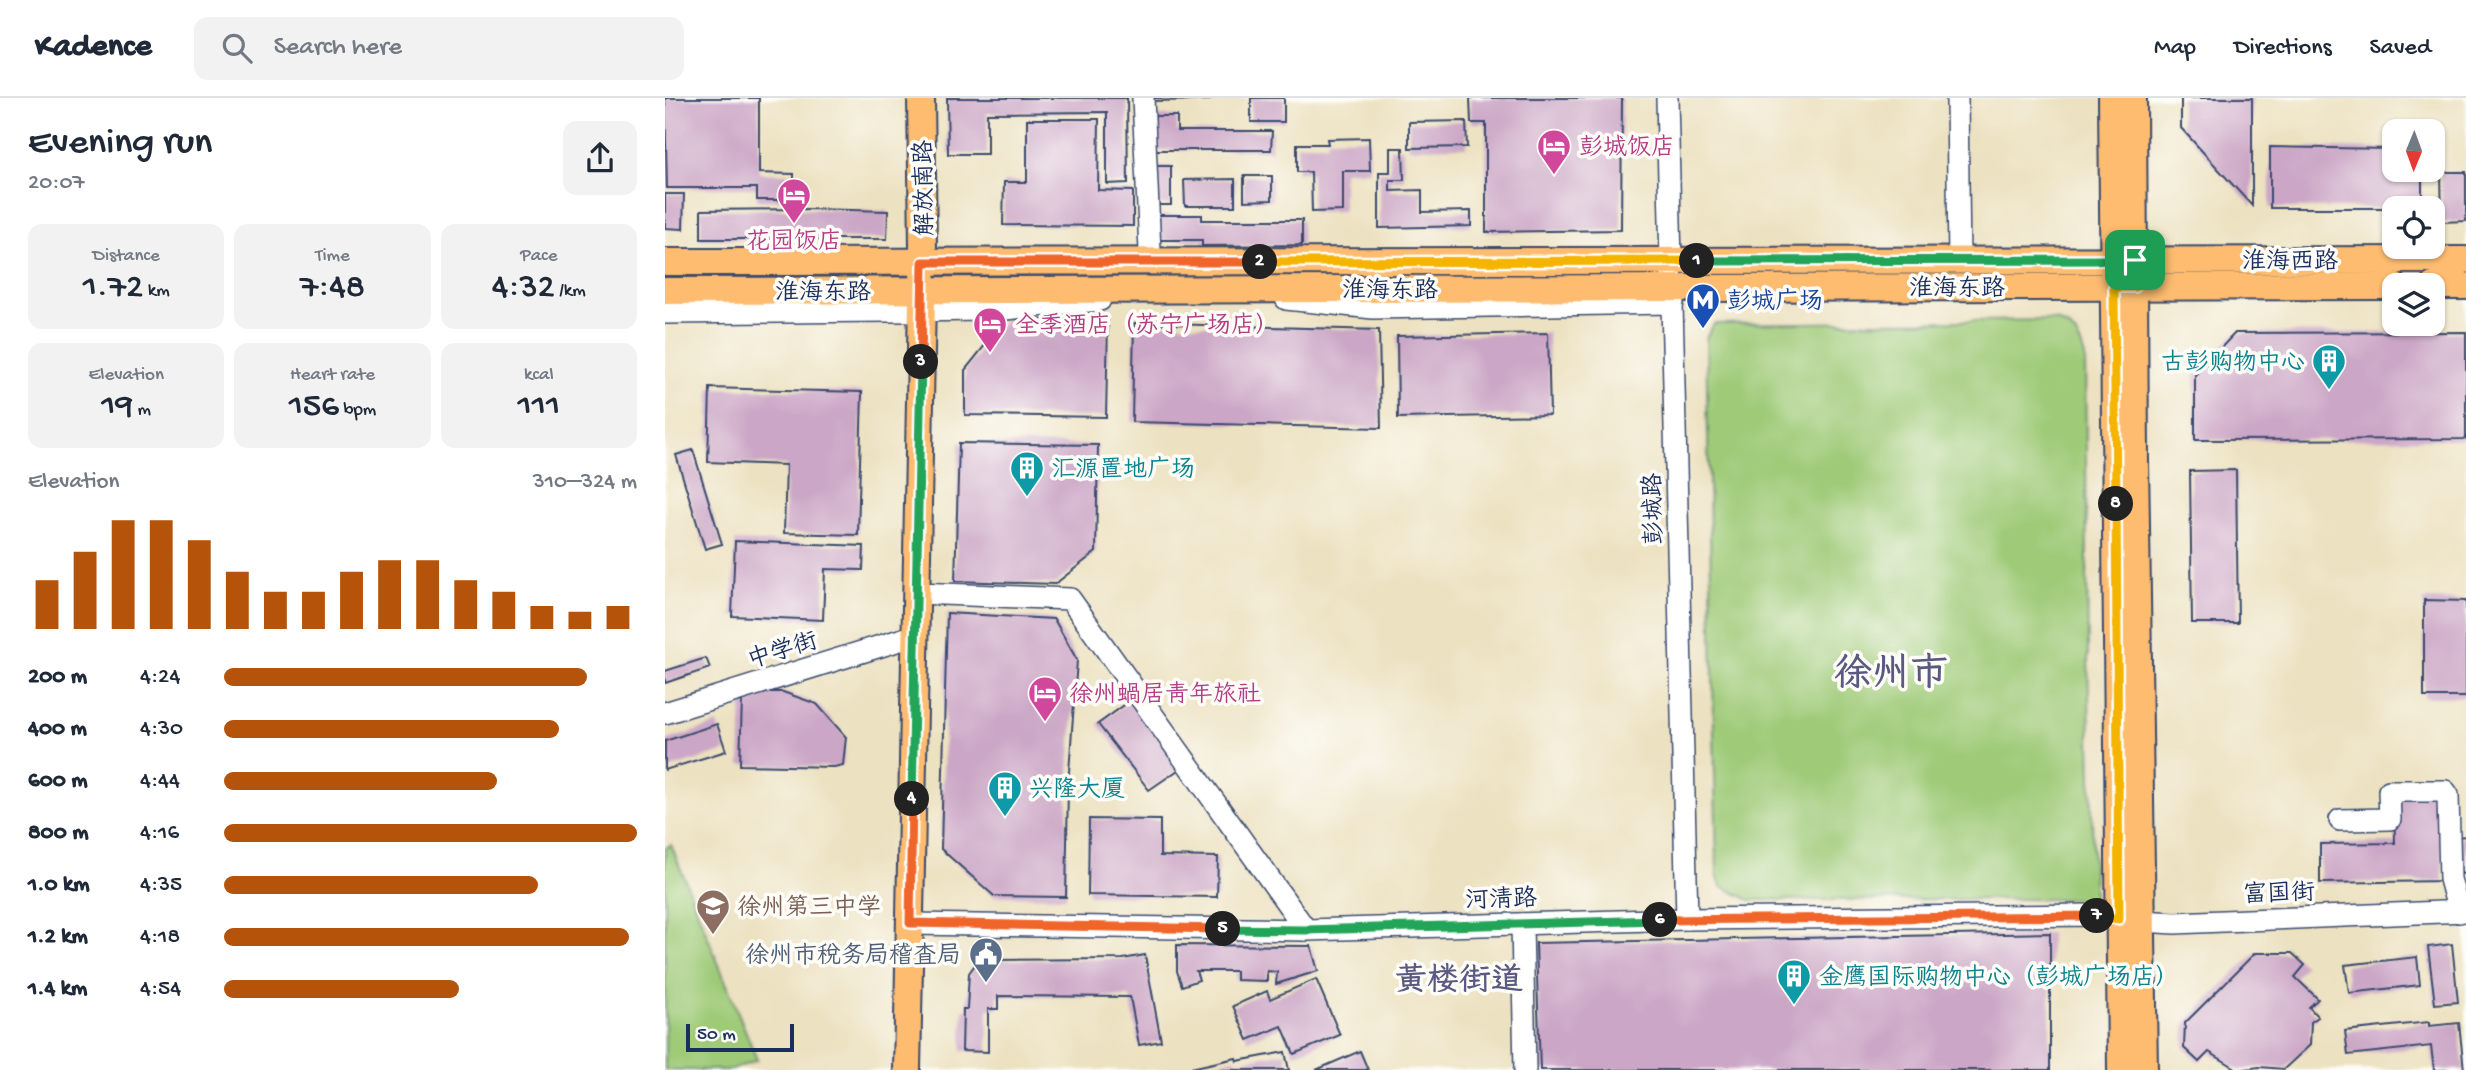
<!DOCTYPE html>
<html lang="en">
<head>
<meta charset="utf-8">
<style>
  body { margin:0; font-family:"Gochi Hand","LXGW WenKai TC",sans-serif; background:#f2f2f3; color:#1f2937; height:100vh; display:flex; flex-direction:column; font-size:26px; white-space:nowrap }
  * { box-sizing:border-box; margin:0 }
  p { font-size:23px; color:#747a83 }
  .icon { flex:none; width:38px; height:38px; fill:none; stroke:currentColor; stroke-width:2; stroke-linecap:round; stroke-linejoin:round }
  .map { position:relative; flex:1; overflow:hidden }
  .panel { display:flex; flex-direction:column; background:#fff; width:665px }
  .panel>* { flex:none }
  .needle { width:46px; rotate:181deg }
  .fabs { position:absolute; left:1717px; top:21px; display:grid; gap:14px }
  .fabs a { display:grid; place-items:center; width:63px; height:63px; border-radius:14px; background:#fff; box-shadow:0 2px 5px #0004; font-size:35px }
  .scale { position:absolute; left:21px; bottom:18px; width:108px; box-sizing:border-box; padding-left:7px; border:4px solid #1b2f5e; border-top:0; font-size:19px; line-height:24px; white-space:nowrap; color:#1b2f5e; -webkit-text-stroke:5px #fdfcf7; paint-order:stroke }
  .pin { position:absolute; display:grid; place-items:center; width:60px; height:60px; color:#fff; margin:-30px; border-radius:14px; box-shadow:0 4px 10px #0006 }
  .km { position:absolute; width:35px; height:35px; margin:-18px; border-radius:50%; background:#222; color:#fff; font-size:19px; line-height:35px; text-align:center }
  .round { display:grid; place-items:center; flex:none; width:74px; height:74px; border-radius:14px; background:#f2f2f3 }
  .headline { display:flex; align-items:center; justify-content:space-between; height:119px; padding:0 28px }
  h1 { font-size:38px; font-weight:600; line-height:52px }
  .stats { display:grid; grid-template-columns:repeat(3,1fr); gap:10px; height:119px; padding:7px 28px }
  .stats div { display:grid; align-content:center; border-radius:14px; background:#f2f2f3; text-align:center }
  .stats b { font-size:35px; font-weight:600 }
  .stats small { font-size:19px; font-weight:400 }
  .stats p { font-size:19px }
  .chart { height:196px; padding:14px 28px }
  .chart p { display:flex; justify-content:space-between }
  .chart svg { width:100%; height:126px; margin-top:7px; stroke:#b45309; stroke-width:6 }
  ul { padding:0 28px; list-style:none; font-size:23px }
  li { display:grid; grid-template-columns:112px 84px 1fr; align-items:center; height:52px }
  li i { height:18px; border-radius:9px; background:#b45309 }
  header { display:flex; align-items:center; gap:42px; box-sizing:border-box; height:98px; padding:0 35px; background:#fff; border-bottom:2px solid #e0e1e3 }
  header strong { font-size:33px }
  nav { display:flex; gap:38px; margin-inline-start:auto; font-size:24px }
  .search { width:490px; height:63px; background:#f2f2f3; display:flex; align-items:center; gap:18px; box-sizing:border-box; padding:0 24px; border-radius:14px; color:#747a83; font-size:26px }
  main { display:flex; flex:1; min-height:0 }
  .map>svg:first-child { display:block }
  .green { fill:#9fcb78; stroke:#5d7d6b; stroke-width:2 }
  .building { fill:#cba6c6 }
  .lines { fill:none; stroke-linecap:round; stroke-linejoin:round }
  .minor-casing { stroke:#3a4a6d; stroke-width:24 }
  .major-casing { stroke:#3a4a6d; stroke-width:30 }
  .minor { stroke:#fff; stroke-width:21 }
  .major { stroke:#fdbc70; stroke-width:26 }
  .split-1-casing { stroke:#fff; stroke-width:14 }
  .split-2-casing { stroke:#fff; stroke-width:14 }
  .split-3-casing { stroke:#fff; stroke-width:14 }
  .split-4-casing { stroke:#fff; stroke-width:14 }
  .split-5-casing { stroke:#fff; stroke-width:14 }
  .split-6-casing { stroke:#fff; stroke-width:14 }
  .split-7-casing { stroke:#fff; stroke-width:14 }
  .split-8-casing { stroke:#fff; stroke-width:14 }
  .split-9-casing { stroke:#fff; stroke-width:14 }
  .split-1 { stroke:#22a559; stroke-width:9 }
  .split-2 { stroke:#f5b400; stroke-width:9 }
  .split-3 { stroke:#f0652b; stroke-width:9 }
  .split-4 { stroke:#22a559; stroke-width:9 }
  .split-5 { stroke:#f0652b; stroke-width:9 }
  .split-6 { stroke:#22a559; stroke-width:9 }
  .split-7 { stroke:#f0652b; stroke-width:9 }
  .split-8 { stroke:#f5b400; stroke-width:9 }
  .split-9 { stroke:#f5b400; stroke-width:9 }
  .labels { text-anchor:middle; stroke-width:7; stroke-linejoin:round; paint-order:stroke }
  .hotel-label { font-size:24px; fill:#b23c85; stroke:#fdfcf7; text-anchor:start }
  .street-label { font-size:24px; fill:#1b2f5e; stroke:#fdfcf7 }
  .transit-label { font-size:24px; fill:#164399; stroke:#fdfcf7; text-anchor:start }
  .culture-label { font-size:24px; fill:#0d838f; stroke:#fdfcf7; text-anchor:start }
  .education-label { font-size:24px; fill:#785e54; stroke:#fdfcf7; text-anchor:start }
  .service-label { font-size:24px; fill:#4e5e75; stroke:#fdfcf7; text-anchor:end }
  .district-label { font-size:32px; font-weight:bold; fill:#595982; stroke:#fdfcf7 }
  .town-label { font-size:38px; font-weight:bold; fill:#595982; stroke:#fdfcf7 }
</style>
</head>
<body>
<header>
<strong>Kadence</strong>
<div class="search"><svg class="icon" aria-label="search" viewBox="0 0 24 24"><circle cx="10" cy="10" r="6"/><path d="M15 15l6 6"/></svg>Search here</div>
<nav><a>Map</a><a>Directions</a><a>Saved</a></nav>
</header>
<main>
<section class="panel">
<div class="headline"><div><h1>Evening run</h1><p>20:07</p></div><a class="round"><svg class="icon" aria-label="share" viewBox="0 0 24 24"><path d="M12 15V3M7 8l5-5 5 5M5 13v7h14v-7"/></svg></a></div>
<div class="stats">
<div><p>Distance</p><b>1.72<small> km</small></b></div>
<div><p>Time</p><b>7:48</b></div>
<div><p>Pace</p><b>4:32<small> /km</small></b></div>
</div>
<div class="stats">
<div><p>Elevation</p><b>19<small> m</small></b></div>
<div><p>Heart rate</p><b>156<small> bpm</small></b></div>
<div><p>kcal</p><b>111</b></div>
</div>
<div class="chart"><p><span>Elevation</span>310–324 m</p>
<svg viewBox="0 0 160 44" preserveAspectRatio="none"><path d="M5 44V27M15 44V17M25 44V6M35 44V6M45 44V13M55 44V24M65 44V31M75 44V31M85 44V24M95 44V20M105 44V20M115 44V27M125 44V31M135 44V36M145 44V38M155 44V36"/></svg>
</div>
<ul>
<li><b>200 m</b>4:24<i style="width:88%"></i></li>
<li><b>400 m</b>4:30<i style="width:81%"></i></li>
<li><b>600 m</b>4:44<i style="width:66%"></i></li>
<li><b>800 m</b>4:16<i style="width:100%"></i></li>
<li><b>1.0 km</b>4:35<i style="width:76%"></i></li>
<li><b>1.2 km</b>4:18<i style="width:98%"></i></li>
<li><b>1.4 km</b>4:54<i style="width:57%"></i></li>
</ul>
</section>
<div class="map">
<svg width="1801" height="972" viewBox="0 0 1801 972">
  <rect width="100%" height="100%" fill="#fdfcf7"/>
  <filter id="ink" filterUnits="userSpaceOnUse"><feTurbulence type="fractalNoise" baseFrequency=".0143" numOctaves="2"/><feDisplacementMap in="SourceGraphic" scale="14" xChannelSelector="R" yChannelSelector="G"/><feConvolveMatrix kernelMatrix="1 2 1 2 8 2 1 2 1" color-interpolation-filters="sRGB"/></filter>
  <filter id="wash" filterUnits="userSpaceOnUse"><feTurbulence type="fractalNoise" baseFrequency=".00686" numOctaves="4" result="noise"/><feDisplacementMap in="SourceGraphic" scale="28" xChannelSelector="R" yChannelSelector="G"/><feGaussianBlur stdDeviation="1.57" result="paint"/><feColorMatrix in="noise" values="0 0 0 0 0 0 0 0 0 0 0 0 0 0 0 0 0 1.4 0 .05"/><feComposite in="paint" operator="in"/></filter>
  <g filter="url(#wash)">
    <rect width="100%" height="100%" fill="#ece1c0"/>
    <g class="green">
      <path d="M1389 222C1408 228 1415 240 1420 259L1423 558 1429 801 1085 802 1056 788 1052 776 1041 240 1049 226Z"/>
      <path d="M6 747 92 962 67 972H0V750Z"/>
    </g>
    <g id="blocks">
      <g class="building">
        <path d="M0 0H94V75L129 76V102H92V90H2Z"/>
        <path d="M282 0H462L463 85 442 86V14L322 15V56H283Z"/>
        <path d="M486 0H545V2L486 3Z"/>
        <rect x="586" y="0" width="33" height="24"/>
        <path d="M805 0H957L956 132 821 134V25H806Z"/>
        <path d="M1516 0H1587V108L1516 30Z"/>
        <path d="M490 18H512V33H607L606 52H490Z"/>
        <path d="M362 21H434L433 92 468 93V128L338 127 339 84H362Z"/>
        <path d="M801 23 802 49 744 50V24Z"/>
        <path d="M704 40 705 73H678V113L647 114 646 74H632V46H663L662 41Z"/>
        <path d="M1605 49 1729 51V72H1757V110H1605Z"/>
        <path d="M725 50H738L739 82H725V93L757 92V114L806 113V128L714 130V74H725Z"/>
        <rect x="490" y="68" width="16" height="39"/>
        <path d="M1776 74H1801V123L1777 124Z"/>
        <path d="M579 78H607V102L579 103Z"/>
        <path d="M570 81V108H520L519 82Z"/>
        <path d="M0 96H19L18 131 0 130Z"/>
        <path d="M147 111 223 113 222 141H36V112Z"/>
        <path d="M484 117H537V122H637V147L537 148V142H484Z"/>
        <path d="M341 221 443 223 441 319 300 317V272Z"/>
        <path d="M469 225 714 232 716 330 467 324Z"/>
        <path d="M1801 234V341L1530 342V277L1570 235Z"/>
        <path d="M883 235 885 317 733 320 732 238Z"/>
        <path d="M45 290 197 294 193 437 119 435 121 367 43 364Z"/>
        <path d="M294 345 433 347 431 454 390 486 290 483Z"/>
        <path d="M28 352 57 446 40 451 11 357Z"/>
        <path d="M1571 372 1573 525H1527L1525 373Z"/>
        <path d="M70 443 199 448 198 472 160 471 158 522 67 518Z"/>
        <path d="M1759 502 1801 503V599H1759Z"/>
        <path d="M282 515 389 521 412 562 403 688 401 799 329 798 276 751Z"/>
        <path d="M41 560 45 570 0 585V573Z"/>
        <path d="M101 594H118L152 606 181 639 178 667 169 669 75 667 77 600Z"/>
        <path d="M465 603 516 670 484 692 433 626Z"/>
        <path d="M52 626 61 653 0 672V643Z"/>
        <path d="M1775 696 1778 783 1655 785V746L1730 745 1729 697Z"/>
        <path d="M424 721 495 722V758L553 759 552 799 423 797Z"/>
        <path d="M1801 738V775L1796 776 1792 739Z"/>
        <path d="M1385 835V972H875L871 845Z"/>
        <path d="M1787 846 1793 904 1770 906 1763 849Z"/>
        <path d="M512 847 646 848 653 873 611 886 612 874 602 873V883L571 882V873H531L534 882 517 888 512 873Z"/>
        <path d="M1590 855H1627L1640 867 1630 879 1653 901 1644 909 1653 919 1646 924 1645 947 1619 971 1594 969 1574 972 1544 954 1534 964 1519 950 1520 925Z"/>
        <path d="M480 857 496 943 474 947 465 899 333 898V911H323V954L297 953 298 911H302L304 875 309 868 321 862 458 861Z"/>
        <path d="M1752 859 1755 887 1684 895 1680 867Z"/>
        <path d="M651 881 675 937 629 956 617 928 583 942 568 908 602 893 605 901Z"/>
        <path d="M1764 924V928L1794 925 1799 972H1769L1766 948 1683 957 1680 933Z"/>
        <path d="M695 953 703 972H651Z"/>
        <path d="M620 954 624 972H517L571 960 572 963Z"/>
      </g>
    </g>
  </g>
  <g filter="url(#ink)">
    <use href="#blocks" fill-opacity="0" stroke="#3a4a6d" stroke-width="2"/>
    <g class="lines">
      <g class="minor-casing">
        <g id="minor">
          <path d="M478 0 485 153 480 164"/>
          <path d="M1002 0 1022 821"/>
          <path d="M1292 0 1294 163"/>
          <path d="M621 201 708 210 1008 205"/>
          <path d="M0 215 330 212 435 202"/>
          <path d="M251 495 405 501 641 832"/>
          <path d="M0 615 251 537"/>
          <path d="M1675 722 1725 721 1724 693H1780L1783 697 1785 781 1794 814"/>
          <path d="M245 826 641 832 1022 821 1429 817 1476 823 1510 825 1801 813"/>
          <path d="M857 826 860 972"/>
        </g>
      </g>
      <g class="major-casing">
        <g id="major">
          <path d="M1447 0 1456 972"/>
          <path d="M1468 0 1470 361 1479 972"/>
          <path d="M0 164 1801 162"/>
          <path d="M1768 188H1801"/>
          <path d="M0 193 1729 188"/>
          <path d="M242 972 258 149 256 0"/>
        </g>
      </g>
      <use href="#minor" class="minor"/>
      <use href="#major" class="major"/>
    </g>
  </g>
  <g class="lines" filter="url(#ink)">
    <g class="split-1-casing">
      <path id="split-1" d="M1032 163 1470 162"/>
    </g>
    <g class="split-2-casing">
      <path id="split-2" d="M595 164 1032 163"/>
    </g>
    <g class="split-3-casing">
      <path id="split-3" d="M256 264 258 164H595"/>
    </g>
    <g class="split-4-casing">
      <path id="split-4" d="M247 701 256 264"/>
    </g>
    <g class="split-5-casing">
      <path id="split-5" d="M247 701 245 825 558 831"/>
    </g>
    <g class="split-6-casing">
      <path id="split-6" d="M558 831 641 832 995 822"/>
    </g>
    <g class="split-7-casing">
      <path id="split-7" d="M995 822 1432 818"/>
    </g>
    <g class="split-8-casing">
      <path id="split-8" d="M1432 818 1454 821 1451 406"/>
    </g>
    <g class="split-9-casing">
      <path id="split-9" d="M1451 406 1449 189H1470V162"/>
    </g>
    <use href="#split-1" class="split-1"/>
    <use href="#split-2" class="split-2"/>
    <use href="#split-3" class="split-3"/>
    <use href="#split-4" class="split-4"/>
    <use href="#split-5" class="split-5"/>
    <use href="#split-6" class="split-6"/>
    <use href="#split-7" class="split-7"/>
    <use href="#split-8" class="split-8"/>
    <use href="#split-9" class="split-9"/>
  </g>
  <defs>
    <g id="hotel-pin" transform="scale(1.75)"><path d="M0 17L-7.5 6A9.5 9.5 0 1 1 7.5 6Z" fill="#d1479c" stroke="#fdfcf7"/><path d="M-6-4.5h1.5V1H6V5H4.5V3h-9V5H-6ZM-4 0a1.8 1.8 0 1 1 3.6 0ZM.5 0V-2.5h3Q6-2.5 6 0Z" fill="#fff"/></g>
    <g id="metro-pin" transform="scale(1.75)"><path d="M0 17L-7.5 6A9.5 9.5 0 1 1 7.5 6Z" fill="#1a4fb4" stroke="#fdfcf7"/><path d="M-5.5 5V-5H-3L0 0L3-5H5.5V5H3V-.5L0 4L-3-.5V5Z" fill="#fff"/></g>
    <g id="building-pin" transform="scale(1.75)"><path d="M0 17L-7.5 6A9.5 9.5 0 1 1 7.5 6Z" fill="#0f9aa8" stroke="#fdfcf7"/><path d="M-4-6H4V6H1V3H-1V6H-4ZM-2.5-4.3h1.7v1.8h-1.7ZM.8-4.3h1.7v1.8H.8ZM-2.5-1h1.7V.8h-1.7ZM.8-1h1.7V.8H.8Z" fill="#fff"/></g>
    <g id="school-pin" transform="scale(1.75)"><path d="M0 17L-7.5 6A9.5 9.5 0 1 1 7.5 6Z" fill="#8d6e63" stroke="#fdfcf7"/><path d="M0-5L7-2L0 1L-7-2ZM-4 1L0 2.5L4 1V4Q0 6-4 4Z" fill="#fff"/></g>
    <g id="civic-pin" transform="scale(1.75)"><path d="M0 17L-7.5 6A9.5 9.5 0 1 1 7.5 6Z" fill="#5c6f8a" stroke="#fdfcf7"/><path d="M-.6-6.5H3V-4.5H.6V-3L4-1V1h2V6H-6V1h2V-1L-.6-3ZM-1.2 2.5V6h2.4V2.5Z" fill="#fff"/></g>
  </defs>
  <g fill-rule="evenodd">
    <use href="#hotel-pin" x="889" y="48"/>
    <use href="#hotel-pin" x="129" y="97"/>
    <use href="#metro-pin" x="1038" y="202"/>
    <use href="#hotel-pin" x="325" y="226"/>
    <use href="#building-pin" x="1664" y="263"/>
    <use href="#building-pin" x="362" y="370"/>
    <use href="#hotel-pin" x="380" y="595"/>
    <use href="#building-pin" x="340" y="690"/>
    <use href="#school-pin" x="48" y="808"/>
    <use href="#civic-pin" x="321" y="856"/>
    <use href="#building-pin" x="1129" y="878"/>
  </g>
  <g class="labels">
    <g class="hotel-label">
      <text x="914" y="56">彭城饭店</text>
      <text x="129" y="150" text-anchor="middle">花园饭店</text>
      <text x="350" y="234">全季酒店（苏宁广场店）</text>
      <text x="404" y="603">徐州蝸居青年旅社</text>
    </g>
    <g class="street-label">
      <text transform="translate(258 90) rotate(-91)" y="8">解放南路</text>
      <text x="1625" y="170">淮海西路</text>
      <text x="1292" y="197">淮海东路</text>
      <text x="725" y="199">淮海东路</text>
      <text x="158" y="201">淮海东路</text>
      <text transform="translate(987 411) rotate(-91)" y="8">彭城路</text>
      <text transform="translate(117 551) rotate(-17)" y="8">中学街</text>
      <text transform="translate(1614 794) rotate(-2)" y="8">富国街</text>
      <text transform="translate(836 800) rotate(-2)" y="8">河清路</text>
    </g>
    <g class="transit-label">
      <text x="1062" y="210">彭城广场</text>
    </g>
    <g class="culture-label">
      <text x="1640" y="271" text-anchor="end">古彭购物中心</text>
      <text x="386" y="378">汇源置地广场</text>
      <text x="364" y="698">兴隆大厦</text>
      <text x="1154" y="886">金鹰国际购物中心（彭城广场店）</text>
    </g>
    <g class="education-label">
      <text x="72" y="816">徐州第三中学</text>
    </g>
    <g class="service-label">
      <text x="296" y="864">徐州市税务局稽查局</text>
    </g>
    <g class="district-label">
      <text x="794" y="891">黄楼街道</text>
    </g>
    <g class="town-label">
      <text x="1226" y="586">徐州市</text>
    </g>
  </g>
</svg>
<div class="fabs">
<a><svg class="needle" viewBox="-14 -14 28 28"><path d="M0-13l5 13h-10z" fill="#e53935"/><path d="M0 13l5-13h-10z" fill="#747a83"/></svg></a>
<a><svg class="icon" aria-label="locate" viewBox="0 0 24 24"><circle cx="12" cy="12" r="6"/><path d="M12 2v4M12 18v4M2 12h4M18 12h4"/></svg></a>
<a><svg class="icon" aria-label="layers" viewBox="0 0 24 24"><path d="M12 4l9 5-9 5-9-5zM3 14l9 5 9-5"/></svg></a>
</div>
<div class="scale">50 m</div>
<div class="pin" style="left:1470px;top:162px;background:#1e9e55"><svg class="icon" aria-label="arrive" viewBox="0 0 24 24"><path d="M6 21V4h12l-3 4 3 4H6"/></svg></div>
<b class="km" style="left:1032px;top:163px">1</b>
<b class="km" style="left:595px;top:164px">2</b>
<b class="km" style="left:256px;top:264px">3</b>
<b class="km" style="left:247px;top:701px">4</b>
<b class="km" style="left:558px;top:831px">5</b>
<b class="km" style="left:995px;top:822px">6</b>
<b class="km" style="left:1432px;top:818px">7</b>
<b class="km" style="left:1451px;top:406px">8</b>
</div>
</main>
</body>
</html>
